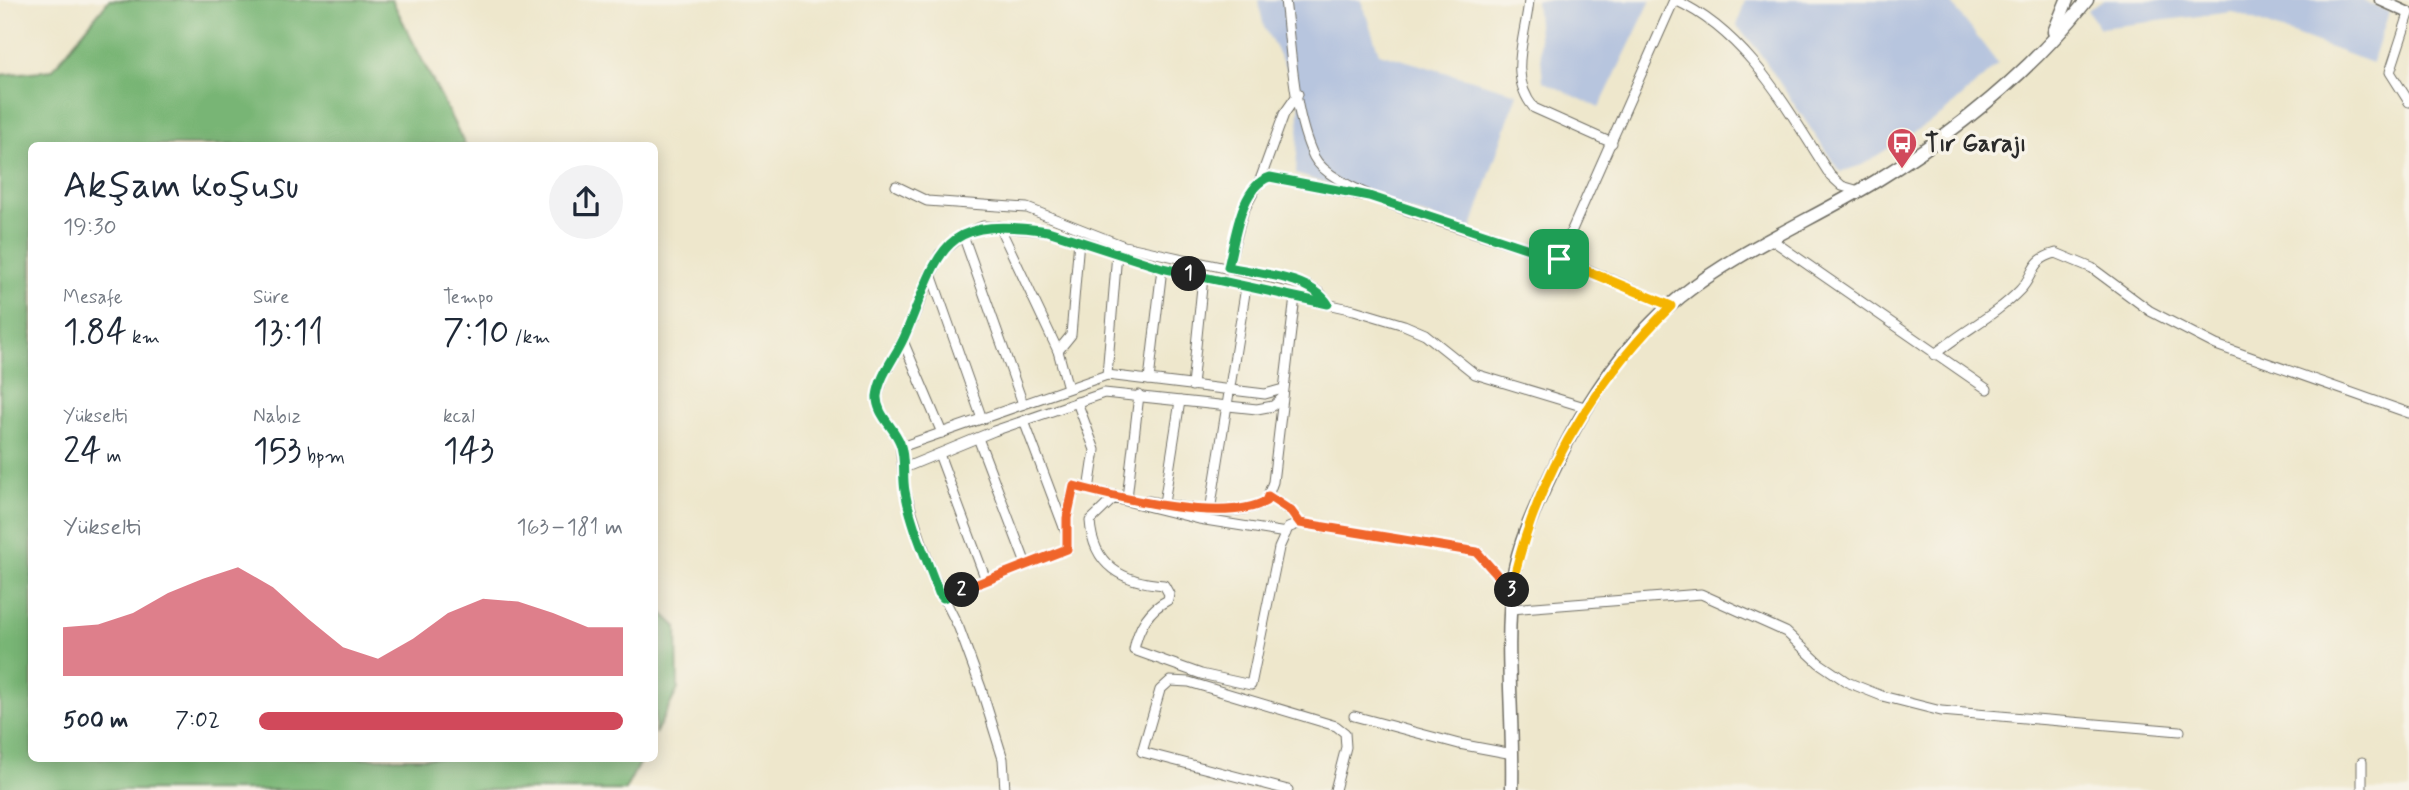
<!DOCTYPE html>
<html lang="tr">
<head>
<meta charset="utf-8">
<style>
  body { margin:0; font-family:Mynerve,sans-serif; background:#f2f2f3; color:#1f2937; height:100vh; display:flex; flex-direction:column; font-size:26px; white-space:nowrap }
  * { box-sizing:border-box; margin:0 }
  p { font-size:23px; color:#747a83 }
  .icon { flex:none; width:38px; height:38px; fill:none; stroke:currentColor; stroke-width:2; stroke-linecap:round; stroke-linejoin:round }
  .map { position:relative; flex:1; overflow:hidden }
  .details { position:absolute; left:28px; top:142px; width:630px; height:620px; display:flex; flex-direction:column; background:#fff; border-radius:10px; box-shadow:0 4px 18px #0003 }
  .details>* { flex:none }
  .pin { position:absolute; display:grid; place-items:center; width:60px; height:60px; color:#fff; margin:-30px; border-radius:14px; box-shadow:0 4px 10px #0006 }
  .km { position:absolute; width:35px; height:35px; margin:-18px; border-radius:50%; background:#222; color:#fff; font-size:19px; line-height:35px; text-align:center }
  .round { display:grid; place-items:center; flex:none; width:74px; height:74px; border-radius:37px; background:#f2f2f3 }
  .headline { display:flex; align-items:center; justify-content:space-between; height:119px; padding:0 35px }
  h1 { font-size:38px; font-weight:600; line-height:52px }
  .figures { display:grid; grid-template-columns:repeat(3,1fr); gap:10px; height:119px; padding:7px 35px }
  .figures div { display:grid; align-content:center }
  .figures b { font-size:35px; font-weight:600 }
  .figures small { font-size:19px; font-weight:400 }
  .figures p { font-size:19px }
  .chart { height:196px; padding:14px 35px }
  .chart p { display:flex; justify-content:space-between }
  .chart svg { width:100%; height:126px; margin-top:7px; fill:#d1495b; opacity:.7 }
  ul { padding:0 35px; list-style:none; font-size:23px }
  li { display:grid; grid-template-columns:112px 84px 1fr; align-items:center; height:52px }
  li i { height:18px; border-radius:9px; background:#d1495b }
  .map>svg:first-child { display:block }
  .industrial { fill:#b7c5de }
  .forest { fill:#78b575; stroke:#527050; stroke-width:2 }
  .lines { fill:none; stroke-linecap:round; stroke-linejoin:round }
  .minor-casing { stroke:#6f6d63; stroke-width:11 }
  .tertiary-casing { stroke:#6f6d63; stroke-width:13 }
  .secondary-casing { stroke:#6f6d63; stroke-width:15 }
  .minor { stroke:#fff; stroke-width:9 }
  .tertiary { stroke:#fff; stroke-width:10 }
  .secondary { stroke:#fff; stroke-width:12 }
  .split-1-casing { stroke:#fff; stroke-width:14 }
  .split-2-casing { stroke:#fff; stroke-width:14 }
  .split-3-casing { stroke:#fff; stroke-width:14 }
  .split-4-casing { stroke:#fff; stroke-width:14 }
  .split-1 { stroke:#22a559; stroke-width:9 }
  .split-2 { stroke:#22a559; stroke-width:9 }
  .split-3 { stroke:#f0652b; stroke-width:9 }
  .split-4 { stroke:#f5b400; stroke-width:9 }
  .labels { text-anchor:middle; stroke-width:7; stroke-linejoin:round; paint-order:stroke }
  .poi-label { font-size:24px; font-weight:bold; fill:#2b2b2b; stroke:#f7f3e8; text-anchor:start }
</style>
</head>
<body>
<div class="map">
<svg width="2409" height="790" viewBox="0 0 2409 790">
  <rect width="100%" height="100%" fill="#f7f3e8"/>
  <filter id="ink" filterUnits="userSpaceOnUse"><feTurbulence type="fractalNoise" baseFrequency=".0143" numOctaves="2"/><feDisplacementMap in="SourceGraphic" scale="14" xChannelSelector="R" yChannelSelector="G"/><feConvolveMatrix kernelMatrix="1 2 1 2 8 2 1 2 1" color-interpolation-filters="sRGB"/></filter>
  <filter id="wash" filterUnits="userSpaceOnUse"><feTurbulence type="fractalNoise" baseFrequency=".00686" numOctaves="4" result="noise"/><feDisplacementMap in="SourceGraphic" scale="28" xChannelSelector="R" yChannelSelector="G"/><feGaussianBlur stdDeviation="1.57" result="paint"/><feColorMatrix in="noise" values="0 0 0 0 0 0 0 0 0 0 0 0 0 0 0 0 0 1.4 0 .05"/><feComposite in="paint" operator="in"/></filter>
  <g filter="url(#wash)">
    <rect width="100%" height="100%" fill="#eee7cc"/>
    <g class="industrial">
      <path d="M1258 0H1361L1379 53 1517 93 1471 230 1296 174 1300 94 1264 27Z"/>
      <path d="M1536 0H1651L1599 108 1543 81Z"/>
      <path d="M1745 0H1949L1998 64 1944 113 1862 165 1840 172 1757 49 1737 26Z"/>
      <path d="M2105 0H2361L2389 12 2372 63 2232 12 2100 28 2087 10Z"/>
    </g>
    <g class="forest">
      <path d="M109 0H392L465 145H32V758H642L625 790H0V75L52 70Z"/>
      <path d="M655 606 677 627 678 689 655 734Z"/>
    </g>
  </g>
  <g filter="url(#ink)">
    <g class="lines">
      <g class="minor-casing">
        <g id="minor">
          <path d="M1285 0C1291 47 1293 114 1314 157 1335 199 1510 241 1558 258 1596 272 1634 290 1671 306"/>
          <path d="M1529 0C1526 36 1507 76 1534 108L1612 143"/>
          <path d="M1675 0C1749 34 1787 109 1830 175L1842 186 1859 191"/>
          <path d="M2409 14 2390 72 2409 102"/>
          <path d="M1260 180 1284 114 1298 94"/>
          <path d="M896 186 927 201 1027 208 1124 246 1308 286 1321 294 1328 304"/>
          <path d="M999 226 1058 351 1068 388"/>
          <path d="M963 235 1023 404"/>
          <path d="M1772 240 1987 389"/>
          <path d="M1559 259 1674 0"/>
          <path d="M1228 267 1243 212 1260 180 1271 177 1360 195"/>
          <path d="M931 274 982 419"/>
          <path d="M903 341 942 433"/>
          <path d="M1058 351 1071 335 1079 240"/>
          <path d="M1934 355C1961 332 1995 316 2020 290 2035 275 2029 260 2056 253L2092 268 2150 311 2216 345 2409 413"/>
          <path d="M1107 375 1117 253"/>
          <path d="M1149 380 1162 268"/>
          <path d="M1192 386 1203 277"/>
          <path d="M1077 402 1095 450 1089 490"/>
          <path d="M1024 421 1065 530"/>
          <path d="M978 438 1026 564"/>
          <path d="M901 447 1107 375 1265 394 1283 389"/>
          <path d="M939 454 986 580"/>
          <path d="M904 468 994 431 1104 393 1257 409 1273 406 1282 398"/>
          <path d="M1268 496 1291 511 1300 523"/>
          <path d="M1127 498 1139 395"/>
          <path d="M1148 501C1186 507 1231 521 1266 501L1273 482 1295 297"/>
          <path d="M1164 503 1180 401"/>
          <path d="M1210 511 1246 287"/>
          <path d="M1286 533 1199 519 1114 498 1090 521C1093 566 1122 582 1164 585L1169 594 1168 600C1148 610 1138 628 1134 650L1201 674 1251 685 1279 548 1288 528 1300 523 1477 552 1512 592"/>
          <path d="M943 598 1067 549V518L1074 486 1120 497"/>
          <path d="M1511 609 1701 594 1786 632 1819 663 1847 682 1882 696 1941 711 2180 731"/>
          <path d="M1354 716 1459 744 1513 754"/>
          <path d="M2362 762V790"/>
          <path d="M1005 790 1003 759 981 688 959 628 932 574 905 491 900 442 879 409 877 397 883 377 903 341 940 254 963 235 983 226 1048 231 1162 268 1354 310 1404 325 1425 334 1475 374 1588 408"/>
          <path d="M1288 790 1142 752 1160 690 1170 681 1189 682 1336 726 1345 733 1346 747 1335 790"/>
        </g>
      </g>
      <g class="tertiary-casing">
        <path id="tertiary" d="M2380 0 2409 13"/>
      </g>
      <g class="secondary-casing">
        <g id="secondary">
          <path d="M2054 32 2067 0"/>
          <path d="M1512 790C1514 720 1504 649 1513 579 1518 542 1537 504 1553 470 1583 407 1625 342 1680 297 1739 250 1812 220 1876 181 1954 133 2030 73 2087 0"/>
        </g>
      </g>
      <use href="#minor" class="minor"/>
      <use href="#tertiary" class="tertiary"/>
      <use href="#secondary" class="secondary"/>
    </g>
  </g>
  <g class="lines" filter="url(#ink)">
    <g class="split-1-casing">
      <path id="split-1" d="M1189 274 1328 304C1310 276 1259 274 1228 267 1235 241 1240 186 1270 177L1369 196 1559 259"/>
    </g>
    <g class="split-2-casing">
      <path id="split-2" d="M962 590 943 598 939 593C927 560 911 525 905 491 902 475 906 459 900 443 894 427 876 414 877 396 880 373 898 354 906 333 942 245 942 216 1048 231L1162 268 1189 274"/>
    </g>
    <g class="split-3-casing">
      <path id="split-3" d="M962 590 1067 549V518L1074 486C1119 498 1226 524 1266 501L1268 496 1291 511 1300 523 1477 552 1512 592V590"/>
    </g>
    <g class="split-4-casing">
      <path id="split-4" d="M1512 590C1514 572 1520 555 1525 538 1553 450 1606 370 1671 306L1559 259"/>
    </g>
    <use href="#split-1" class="split-1"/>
    <use href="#split-2" class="split-2"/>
    <use href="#split-3" class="split-3"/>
    <use href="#split-4" class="split-4"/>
  </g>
  <defs>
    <g id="bus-pin" transform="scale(1.575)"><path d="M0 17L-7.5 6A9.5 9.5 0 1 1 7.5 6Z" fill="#d1495b" stroke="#f7f3e8"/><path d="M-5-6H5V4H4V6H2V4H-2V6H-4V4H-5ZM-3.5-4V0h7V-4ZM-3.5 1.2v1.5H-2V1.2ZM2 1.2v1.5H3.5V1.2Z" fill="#fff"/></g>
  </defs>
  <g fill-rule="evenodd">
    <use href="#bus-pin" x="1902" y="143"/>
  </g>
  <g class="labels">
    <g class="poi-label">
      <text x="1925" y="151">Tır Garajı</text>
    </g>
  </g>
</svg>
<div class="pin" style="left:1559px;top:259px;background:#1e9e55"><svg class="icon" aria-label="arrive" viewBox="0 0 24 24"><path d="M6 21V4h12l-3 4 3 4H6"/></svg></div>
<b class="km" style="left:1189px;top:274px">1</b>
<b class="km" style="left:962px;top:590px">2</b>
<b class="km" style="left:1512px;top:590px">3</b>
<section class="details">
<div class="headline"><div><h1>Akşam koşusu</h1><p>19:30</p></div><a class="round"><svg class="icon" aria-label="share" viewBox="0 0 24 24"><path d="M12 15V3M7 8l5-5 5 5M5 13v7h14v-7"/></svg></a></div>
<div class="figures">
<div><p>Mesafe</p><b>1.84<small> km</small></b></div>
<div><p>Süre</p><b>13:11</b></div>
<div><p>Tempo</p><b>7:10<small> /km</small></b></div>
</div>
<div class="figures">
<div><p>Yükselti</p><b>24<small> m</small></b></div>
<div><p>Nabız</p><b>153<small> bpm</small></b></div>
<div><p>kcal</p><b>143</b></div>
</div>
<div class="chart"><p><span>Yükselti</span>163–181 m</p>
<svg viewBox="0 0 160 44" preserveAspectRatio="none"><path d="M0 44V27L10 26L20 22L30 15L40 10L50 6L60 13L70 24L80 34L90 38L100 31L110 22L120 17L130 18L140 22L150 27L160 27V44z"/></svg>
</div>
<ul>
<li><b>500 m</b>7:02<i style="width:100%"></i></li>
</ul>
</section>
</div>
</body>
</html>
